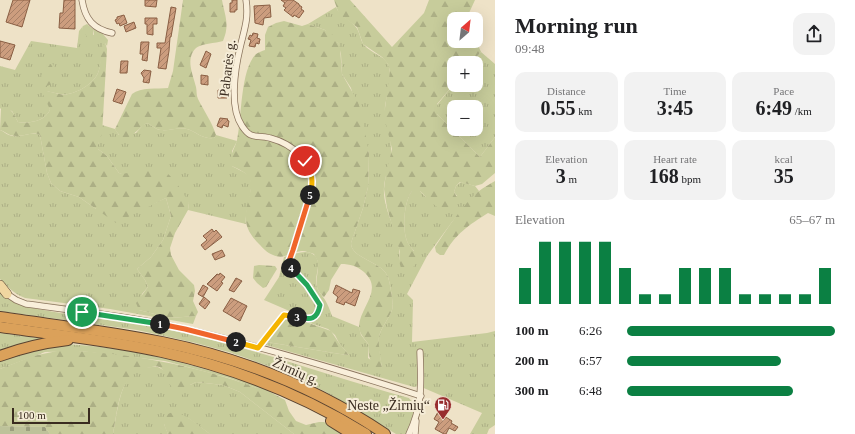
<!DOCTYPE html>
<html lang="en">
<head>
<meta charset="utf-8">
<style>
  body { margin:0; font-family:Georgia,serif; background:#f2f2f2; color:#202124; height:100vh; display:flex; flex-direction:column; font-size:15px; white-space:nowrap }
  * { box-sizing:border-box; margin:0 }
  p { font-size:13px; color:#757577 }
  .icon { flex:none; width:22px; height:22px; fill:none; stroke:currentColor; stroke-width:2; stroke-linecap:round; stroke-linejoin:round }
  .map { position:relative; flex:1; overflow:hidden }
  .panel { display:flex; flex-direction:column; background:#fff; width:360px }
  .panel>* { flex:none }
  .needle { width:26px; rotate:28deg }
  .controls { position:absolute; left:447px; top:12px; display:grid; gap:8px }
  .controls a { display:grid; place-items:center; width:36px; height:36px; border-radius:8px; background:#fff; box-shadow:0 4px 16px #0002; font-size:20px }
  .scale { position:absolute; left:12px; bottom:10px; width:78px; box-sizing:border-box; padding-left:4px; border:2px solid #3a2c20; border-top:0; font-size:11px; line-height:14px; white-space:nowrap; color:#3a2c20; -webkit-text-stroke:3px #f5ecd7; paint-order:stroke }
  .pin { position:absolute; display:grid; place-items:center; width:34px; height:34px; color:#fff; margin:-17px; border:2px solid #fff; border-radius:50%; box-shadow:0 1px 4px #0007 }
  .km { position:absolute; width:20px; height:20px; margin:-10px; border-radius:50%; background:#222; color:#fff; font-size:11px; line-height:20px; text-align:center }
  .round { display:grid; place-items:center; flex:none; width:42px; height:42px; border-radius:12px; background:#f2f2f2 }
  .headline { display:flex; align-items:center; justify-content:space-between; height:68px; padding:0 20px }
  h1 { font-size:22px; font-weight:700; line-height:30px }
  .figures { display:grid; grid-template-columns:repeat(3,1fr); gap:6px; height:68px; padding:4px 20px }
  .figures div { display:grid; align-content:center; border-radius:10px; background:#f2f2f2; text-align:center }
  .figures b { font-size:20px; font-weight:700 }
  .figures small { font-size:11px; font-weight:400 }
  .figures p { font-size:11px }
  .chart { height:112px; padding:8px 20px }
  .chart p { display:flex; justify-content:space-between }
  .chart svg { width:100%; height:72px; margin-top:4px; stroke:#0b8043; stroke-width:6 }
  ul { padding:0 20px; list-style:none; font-size:13px }
  li { display:grid; grid-template-columns:64px 48px 1fr; align-items:center; height:30px }
  li i { height:10px; border-radius:5px; background:#0b8043 }
  main { display:flex; flex:1; min-height:0 }
  .map>svg:first-child { display:block }
  .grass { fill:url(#grass-tufts); fill-rule:evenodd }
  .forest { fill:url(#forest-firs) }
  .cemetery { fill:url(#cemetery-stones) }
  .building { fill:url(#building-hatch); stroke:#895e43 }
  .lines { fill:none; stroke-linecap:round; stroke-linejoin:round }
  .street-casing { stroke:#8a745d; stroke-width:7 }
  .primary-casing { stroke:#584230; stroke-width:10 }
  .highway-casing { stroke:#584230; stroke-width:12 }
  .street { stroke:#f9efdb; stroke-width:5.5 }
  .primary { stroke:#f0d6a0; stroke-width:9 }
  .highway { stroke:#dba15a; stroke-width:10 }
  .split-1-casing { stroke:#fff; stroke-width:8 }
  .split-2-casing { stroke:#fff; stroke-width:8 }
  .split-3-casing { stroke:#fff; stroke-width:8 }
  .split-4-casing { stroke:#fff; stroke-width:8 }
  .split-5-casing { stroke:#fff; stroke-width:8 }
  .split-6-casing { stroke:#fff; stroke-width:8 }
  .split-1 { stroke:#22a559; stroke-width:5 }
  .split-2 { stroke:#f0652b; stroke-width:5 }
  .split-3 { stroke:#f5b400; stroke-width:5 }
  .split-4 { stroke:#22a559; stroke-width:5 }
  .split-5 { stroke:#f0652b; stroke-width:5 }
  .split-6 { stroke:#f5b400; stroke-width:5 }
  .labels { text-anchor:middle; stroke-width:4; stroke-linejoin:round; paint-order:stroke }
  .street-label { font-size:14px; fill:#3a2c20; stroke:#f5ecd7 }
  .poi-label { font-size:14px; fill:#3a2c20; stroke:#f5ecd7; text-anchor:end }
</style>
</head>
<body>
<main>
<div class="map">
<svg width="495" height="434" viewBox="0 0 495 434">
  <defs>
    <pattern id="grass-tufts" width="24" height="20" patternUnits="userSpaceOnUse"><rect width="24" height="20" fill="#c7cc9b"/><path d="M3 7l-1-3M5 7V3M7 7l1-3M15 17l-1-3M17 17v-4M19 17l1-3" fill="none" stroke="#acaf85"/></pattern>
    <pattern id="forest-firs" width="22" height="20" patternUnits="userSpaceOnUse"><rect width="22" height="20" fill="#c7cc9b"/><path d="M5 1l3.5 6h-7zM16 11l3.5 6h-7z" fill="#acaf85"/></pattern>
    <pattern id="cemetery-stones" width="16" height="16" patternUnits="userSpaceOnUse"><rect width="16" height="16" fill="#bdc29a"/><path d="M2 7V4a2 2 0 0 1 4 0v3zM10 15v-3a2 2 0 0 1 4 0v3z" fill="#9b9e7d"/></pattern>
    <pattern id="building-hatch" width="6" height="6" patternUnits="userSpaceOnUse"><rect width="6" height="6" fill="#cc9d7e"/><path d="M-1 1l2-2M0 6l6-6M5 7l2-2" fill="none" stroke="#a78067"/></pattern>
  </defs>
  <rect width="100%" height="100%" fill="#eee2c7"/>
  <g class="grass">
    <path d="M336 7C341 18 348 18 355 26 360 31 360 40 364 45 371 53 383 55 388 64 393 74 387 95 385 106 384 121 391 134 391 148 392 160 385 174 384 187 382 213 403 236 399 261L414 251C412 248 408 245 407 241 402 229 404 201 412 191H420L426 197 457 196 454 192 456 186 461 182 475 186 479 191 452 222 427 256 407 294 413 300 412 342 487 333 495 331V425L489 429 487 434H470L482 413 419 386 414 387 266 345 267 342 340 354 349 355 339 343 335 335 328 329 292 317 294 313 264 300 279 277 284 257C294 254 314 245 318 262 319 270 314 279 317 287 318 291 320 293 323 297 327 302 330 310 332 316L359 327 361 335 369 345 368 358 382 368C381 359 377 346 379 337 381 327 389 319 392 310 394 304 390 283 388 277 382 261 351 259 351 243L363 208 368 187 369 154 351 88 342 74 341 54 338 43 325 30 308 24Z"/>
    <path d="M83 26 82 29 94 35 93 29 102 33 108 40 107 46 105 43C99 51 103 61 99 70 96 82 80 92 68 94 62 96 53 92 46 91L47 86 42 74 50 110C45 121 29 124 18 122L12 111 1 108 0 109V66L15 70 31 41 77 48 79 31Z"/>
    <path d="M481 52 495 64V137L480 157 437 114V105L454 84V85H476V63H471ZM454 107H476V129H454Z"/>
    <path d="M147 123C152 125 156 130 161 130 171 131 180 126 190 130 199 134 203 139 214 138L216 135 237 141 232 151V166C237 169 245 172 249 176 256 186 244 211 246 224L188 210 189 203 125 175 119 173 107 156 98 149C97 141 102 133 102 125L115 129 119 135 136 133 143 125Z"/>
    <path d="M0 130C3 131 6 134 9 135 19 139 31 131 40 135L47 173 51 183 60 191 79 197 96 209 144 208 166 198 171 216 163 240 151 257 137 269 145 280 148 287 142 294 139 310 170 318 196 316 193 324 110 309 25 298C14 294 8 287 0 279Z"/>
    <path d="M0 290 12 301 20 305C71 318 124 319 175 331 255 348 330 377 409 398 410 400 413 401 414 405 415 411 409 428 406 434H396L354 408 324 391 271 367 232 353 196 343 137 330 0 311Z"/>
    <path d="M27 300 158 319 188 326 256 344 162 321Z"/>
    <path d="M0 333 46 339 0 352Z"/>
    <path d="M64 344C131 347 198 365 261 387L257 388 229 378 165 361 80 351 45 352 0 369V359L20 351Z"/>
    <path d="M152 367H158L190 385 196 382 223 385 240 392 294 434H210L188 418 164 424 168 434H113C117 416 119 378 139 369 143 368 148 367 152 367Z"/>
  </g>
  <g class="forest">
    <path d="M183 0H222C225 16 230 25 223 41 216 43 200 44 196 48 185 59 193 74 196 87 197 91 196 95 198 99 204 111 212 122 216 135L214 138C203 139 199 134 190 130 180 126 171 131 161 130 156 130 152 125 147 123 136 129 126 149 115 129L132 94C141 87 157 89 168 88L173 71Z"/>
    <path d="M334 0H350L392 47 424 13 429 0H475L469 13 471 19H454V41H476V28L481 38 478 45 481 52 471 63H454V84L437 104V114L480 157 495 137V173L482 184 475 186 460 182 456 186 454 192C460 201 457 206 449 212 436 210 429 199 420 191H412C404 201 402 229 407 241 409 247 416 251 416 257 417 262 414 266 412 269L407 270 401 268 399 261 400 252 387 208 384 189 386 173 392 149 385 120V108L390 71 388 64 382 57 363 44 357 27 339 14Z"/>
    <path d="M284 21 302 26 308 24 325 30 333 35 338 43 340 48 342 74 358 102 362 115 369 154 368 187 363 208 351 243C351 259 382 261 388 277 390 283 394 304 392 310 389 319 381 327 379 337 378 345 381 359 382 368H376C368 360 369 355 369 345 365 339 359 334 359 326 360 307 384 290 364 272 357 266 350 264 341 264L331 280 329 290 324 297C311 286 319 277 318 263 318 260 315 257 314 254 310 253 306 251 302 251 291 252 284 260 273 255 267 253 263 248 259 244 241 226 245 215 250 193 251 188 252 183 249 178 246 172 238 169 232 166 229 154 234 151 237 140 242 118 240 70 256 54 259 52 262 51 265 50V35L268 27 276 23Z"/>
    <path d="M87 24 93 29V38L87 37 82 29 83 26Z"/>
    <path d="M105 42 107 49 102 134 98 144V149L107 156 119 173C127 175 135 171 143 169 166 161 179 186 189 203L188 210 175 233 170 248 171 255 179 270 194 285 195 291 193 301 198 312 196 316 170 318 139 310 136 303 148 287 145 280 137 269 151 257 163 240 171 216 166 198 116 223 79 197 60 191 51 183 47 173 40 135C32 131 24 137 16 136 9 136 6 132 0 130L1 108C11 106 14 114 18 122 29 124 45 121 50 110 42 88 30 83 52 63L56 69 52 84 47 86V91C53 92 62 96 68 94 80 92 96 82 99 70 102 61 98 50 105 42Z"/>
    <path d="M495 181V216L488 213C469 225 455 234 444 255H440L436 252 435 247C447 229 463 204 479 191 484 187 490 184 495 181Z"/>
    <path d="M259 265 275 266 277 269 266 287 263 288 257 283 253 278 254 266Z"/>
    <path d="M292 317 331 331 339 343 349 355 340 354 267 342 284 320Z"/>
    <path d="M62 350C129 353 195 365 257 388L261 387 285 400 289 411 296 421 306 425 319 422H324L344 434H294L240 392 223 385 196 382 190 385 182 395C173 390 170 386 166 377 165 375 164 371 162 369 158 365 152 367 147 368 118 374 118 410 113 434H50L45 427 0 426V369L33 356Z"/>
    <path d="M173 412C187 414 199 426 210 434H168C165 427 162 422 165 415Z"/>
  </g>
  <path class="cemetery" d="M0 426 45 427 50 434H0Z"/>
  <g class="building">
    <path d="M13 0H30L22 27 6 22Z"/>
    <path d="M64 0H75V29L59 28 60 13H63Z"/>
    <path d="M145 0H157L156 7 145 6Z"/>
    <path d="M232 0H237V10H235V12H230V3H232Z"/>
    <path d="M281 0H293L299 4V5L302 7 301 9 304 11 299 18 294 15 293 17 284 10 286 8 283 6 285 3Z"/>
    <path d="M270 5 271 17 264 18 263 25 255 23 254 6Z"/>
    <path d="M171 7 176 8 171 37H170L169 51 166 69 158 68 161 48H157V43H165Z"/>
    <path d="M124 15 127 23 120 26 119 23 117 24 115 20 117 19V17Z"/>
    <path d="M145 18H157V24H153V35L147 34V24H145Z"/>
    <path d="M134 22 136 28 126 32 124 26Z"/>
    <path d="M253 33 258 34 257 38 260 39 259 44 256 43 255 47 249 46 251 40 248 39 250 35 252 36Z"/>
    <path d="M0 41 15 45 10 60 0 57Z"/>
    <path d="M141 42H149L147 61 142 60 143 54H140Z"/>
    <path d="M206 51 211 54 206 68 200 65Z"/>
    <path d="M121 61H128L127 73H120Z"/>
    <path d="M144 70 151 71 149 83 143 82 144 78 141 73Z"/>
    <path d="M201 75 208 76V85L201 84Z"/>
    <path d="M117 89 126 92 122 104 113 101Z"/>
    <path d="M218 90H222V93H227V98H218Z"/>
    <path d="M220 118 228 119 227 120 229 121 228 127 223 125 222 128 217 126Z"/>
    <path d="M212 229 214 232 216 230 222 237 205 250 201 245 207 240 203 236Z"/>
    <path d="M222 250 225 256 215 260 212 254Z"/>
    <path d="M220 273 225 277 221 282 223 283 217 291 207 284 217 274 219 275Z"/>
    <path d="M236 278 242 281 234 292 229 290Z"/>
    <path d="M203 285 208 288 203 297 198 294Z"/>
    <path d="M336 285 352 293 353 289 360 291 355 306 345 302 344 305 336 302 338 297 333 293Z"/>
    <path d="M204 297 210 302 205 309 199 304Z"/>
    <path d="M231 298 247 306 240 321 223 311Z"/>
    <path d="M438 412 452 421 451 423 458 427 455 431 449 428 446 434H444L435 429 439 422 434 419Z"/>
  </g>
  <g class="lines">
    <g class="street-casing">
      <g id="street">
        <path d="M82 0C85 19 93 29 112 33"/>
        <path d="M246 0C249 19 244 30 240 48 235 69 229 107 242 126 252 141 256 134 270 138 293 144 315 163 312 187L293 250 288 264 307 285 320 305C316 326 299 318 284 315L258 348"/>
        <path d="M7 294 16 300 26 304C79 311 133 317 185 329 264 347 343 371 421 396"/>
        <path d="M409 434C423 404 421 384 420 352"/>
        <path d="M415 434 416 421"/>
      </g>
    </g>
    <g class="primary-casing">
      <path id="primary" d="M0 285 7 294"/>
    </g>
    <g class="highway-casing">
      <g id="highway">
        <path d="M0 317C54 325 109 331 162 342 241 358 318 389 385 434"/>
        <path d="M0 327C54 335 109 340 162 352 235 368 303 395 366 434"/>
        <path d="M0 356C24 347 42 343 68 340"/>
        <path d="M331 421 352 434"/>
      </g>
    </g>
    <use href="#street" class="street"/>
    <use href="#primary" class="primary"/>
    <use href="#highway" class="highway"/>
  </g>
  <g class="lines">
    <g class="split-1-casing">
      <path id="split-1" d="M82 312 160 324"/>
    </g>
    <g class="split-2-casing">
      <path id="split-2" d="M160 324 185 329 236 342"/>
    </g>
    <g class="split-3-casing">
      <path id="split-3" d="M236 342 258 348 284 315 297 317"/>
    </g>
    <g class="split-4-casing">
      <path id="split-4" d="M291 268 307 285 320 305C317 320 311 320 297 317"/>
    </g>
    <g class="split-5-casing">
      <path id="split-5" d="M291 268 288 264 293 250 310 195"/>
    </g>
    <g class="split-6-casing">
      <path id="split-6" d="M305 161C312 173 314 181 310 195"/>
    </g>
    <use href="#split-1" class="split-1"/>
    <use href="#split-2" class="split-2"/>
    <use href="#split-3" class="split-3"/>
    <use href="#split-4" class="split-4"/>
    <use href="#split-5" class="split-5"/>
    <use href="#split-6" class="split-6"/>
  </g>
  <defs>
    <g id="fuel-pin" transform="scale(0.9)"><path d="M0 17L-7.5 6A9.5 9.5 0 1 1 7.5 6Z" fill="#982d2f" stroke="#f5ecd7"/><path d="M-5.5-6h7V0h2V4h1.3V-2.5L3-4.5l.8-.8L6-3V5H2.5V1h-1V6h-7ZM-4.2-4.7v3.2H.2V-4.7Z" fill="#fff"/></g>
  </defs>
  <g fill-rule="evenodd">
    <use href="#fuel-pin" x="443" y="405"/>
  </g>
  <g class="labels">
    <g class="street-label">
      <text transform="translate(227 68) rotate(-83)" y="5">Pabarės g.</text>
      <text transform="translate(296 371) rotate(24)" y="5">Žirnių g.</text>
    </g>
    <g class="poi-label">
      <text x="430" y="410">Neste „Žirnių“</text>
    </g>
  </g>
</svg>
<div class="controls">
<a><svg class="needle" viewBox="-14 -14 28 28"><path d="M0-13l5 13h-10z" fill="#e53935"/><path d="M0 13l5-13h-10z" fill="#757577"/></svg></a>
<a>+</a>
<a>−</a>
</div>
<div class="scale">100 m</div>
<div class="pin" style="left:82px;top:312px;background:#1e9e55"><svg class="icon" aria-label="arrive" viewBox="0 0 24 24"><path d="M6 21V4h12l-3 4 3 4H6"/></svg></div>
<div class="pin" style="left:305px;top:161px;background:#d93025"><svg class="icon" aria-label="check" viewBox="0 0 24 24"><path d="M5 12l5 5 9-10"/></svg></div>
<b class="km" style="left:160px;top:324px">1</b>
<b class="km" style="left:236px;top:342px">2</b>
<b class="km" style="left:297px;top:317px">3</b>
<b class="km" style="left:291px;top:268px">4</b>
<b class="km" style="left:310px;top:195px">5</b>
</div>
<section class="panel">
<div class="headline"><div><h1>Morning run</h1><p>09:48</p></div><a class="round"><svg class="icon" aria-label="share" viewBox="0 0 24 24"><path d="M12 15V3M7 8l5-5 5 5M5 13v7h14v-7"/></svg></a></div>
<div class="figures">
<div><p>Distance</p><b>0.55<small> km</small></b></div>
<div><p>Time</p><b>3:45</b></div>
<div><p>Pace</p><b>6:49<small> /km</small></b></div>
</div>
<div class="figures">
<div><p>Elevation</p><b>3<small> m</small></b></div>
<div><p>Heart rate</p><b>168<small> bpm</small></b></div>
<div><p>kcal</p><b>35</b></div>
</div>
<div class="chart"><p><span>Elevation</span>65–67 m</p>
<svg viewBox="0 0 160 44" preserveAspectRatio="none"><path d="M5 44V22M15 44V6M25 44V6M35 44V6M45 44V6M55 44V22M65 44V38M75 44V38M85 44V22M95 44V22M105 44V22M115 44V38M125 44V38M135 44V38M145 44V38M155 44V22"/></svg>
</div>
<ul>
<li><b>100 m</b>6:26<i style="width:100%"></i></li>
<li><b>200 m</b>6:57<i style="width:74%"></i></li>
<li><b>300 m</b>6:48<i style="width:80%"></i></li>
</ul>
</section>
</main>
</body>
</html>
